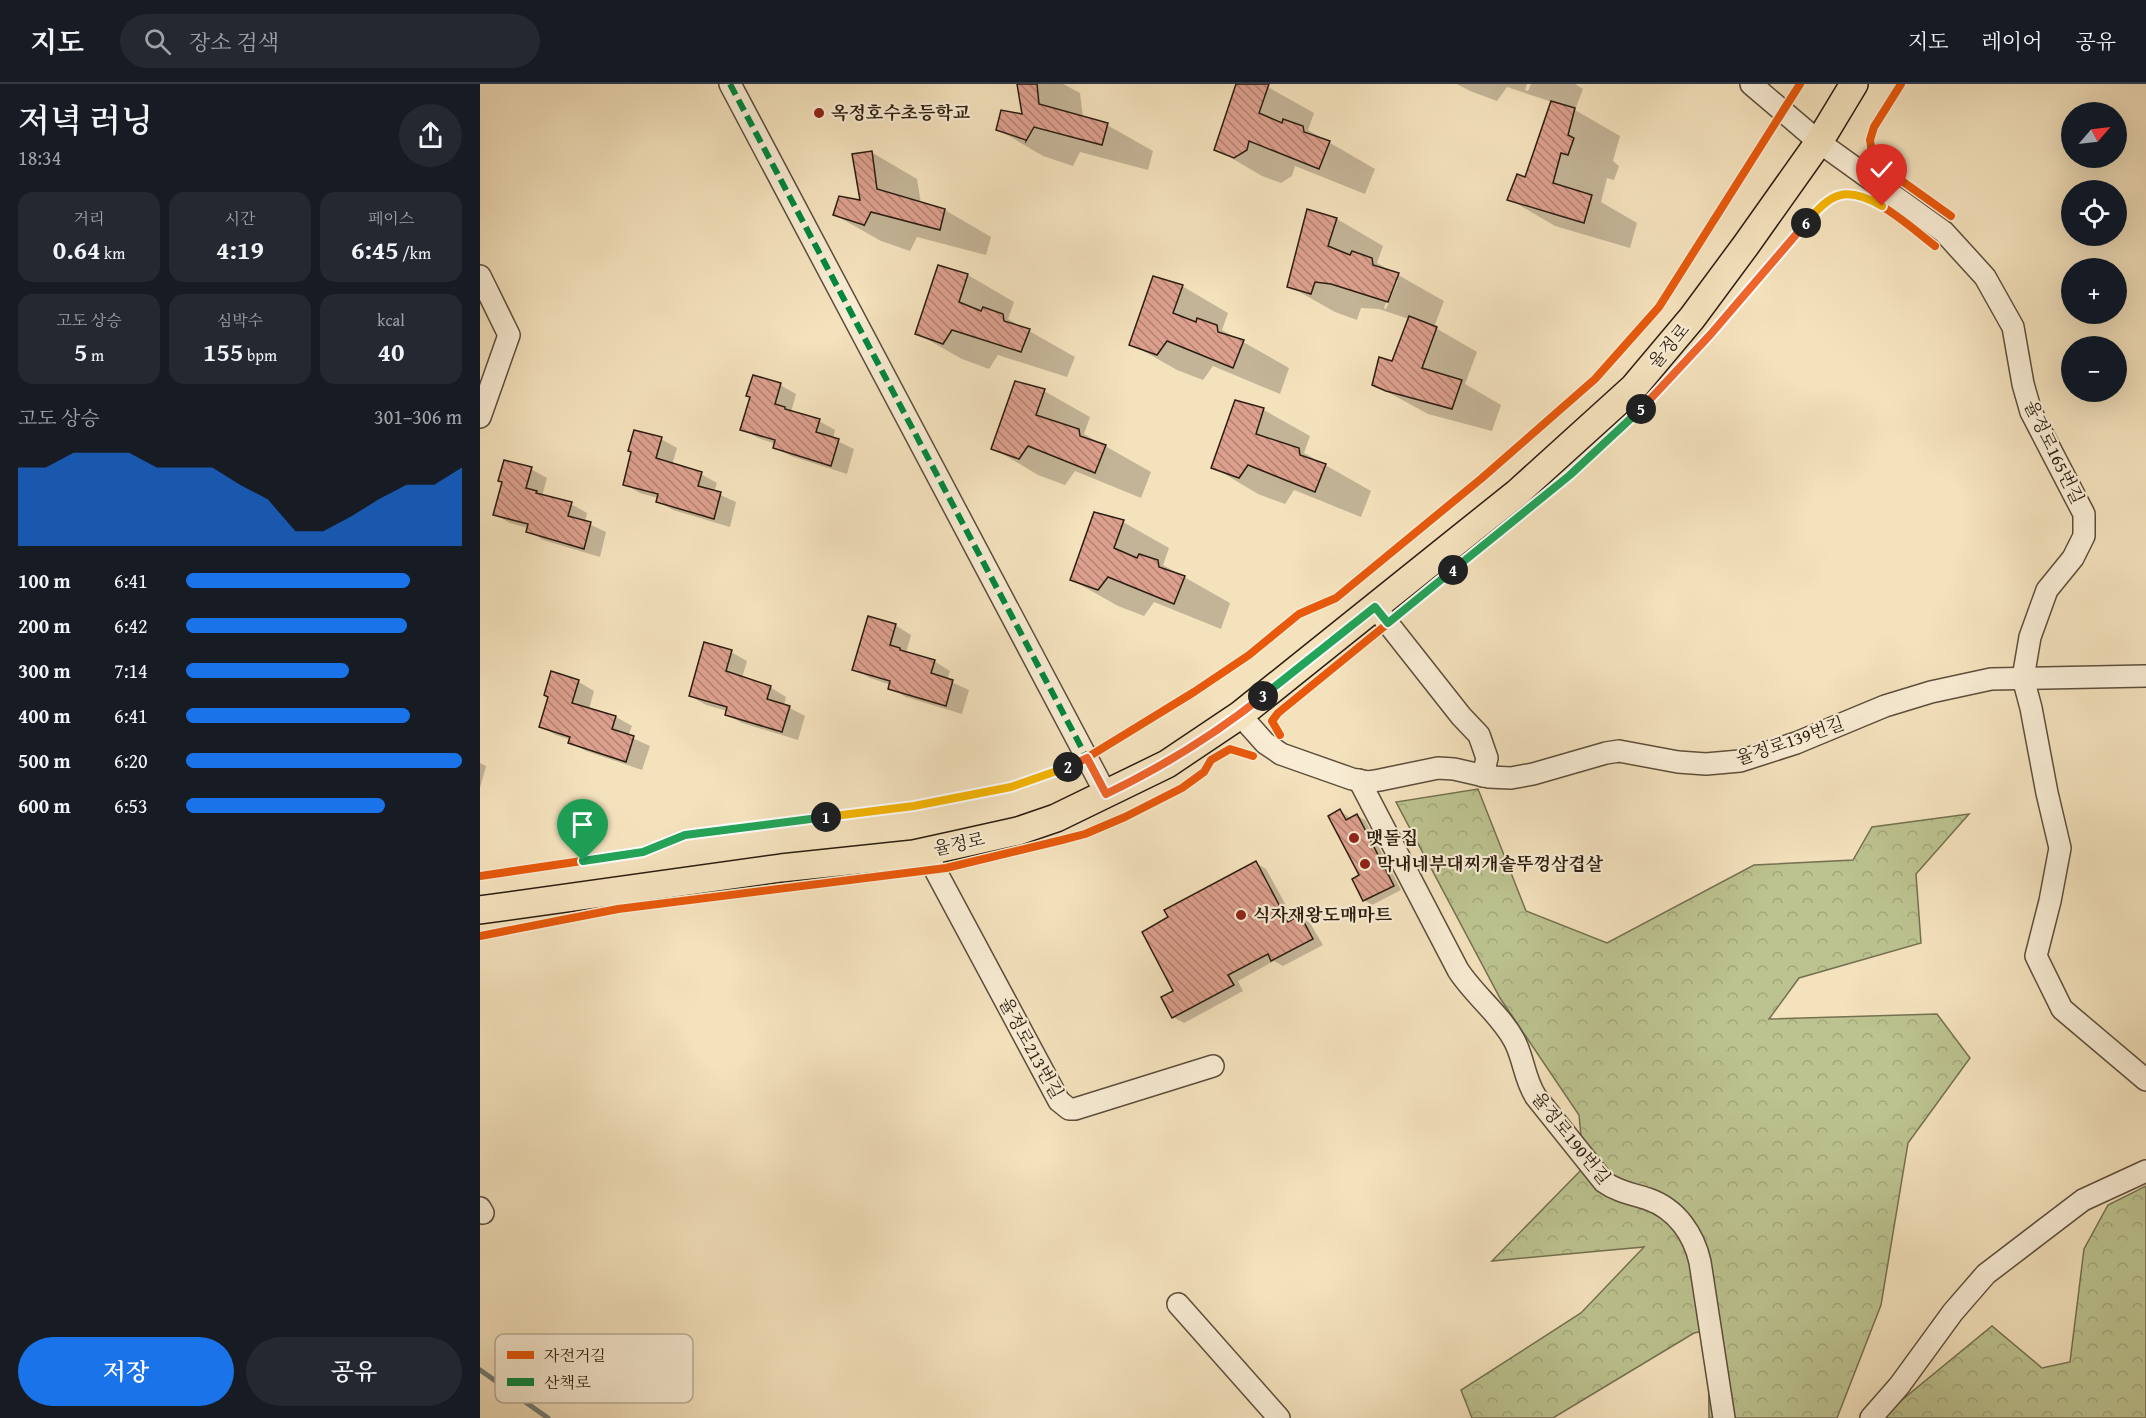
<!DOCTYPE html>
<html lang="ko">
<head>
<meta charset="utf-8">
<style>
  body { margin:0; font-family:"Gentium Book Plus","Noto Serif KR",serif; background:#242831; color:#f1f3f6; height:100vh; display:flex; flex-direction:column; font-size:22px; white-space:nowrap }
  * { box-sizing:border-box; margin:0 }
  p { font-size:20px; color:#9ea1a6 }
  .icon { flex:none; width:33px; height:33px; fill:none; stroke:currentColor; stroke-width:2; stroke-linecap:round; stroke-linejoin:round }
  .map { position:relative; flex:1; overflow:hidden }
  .side { display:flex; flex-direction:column; background:#171b24; width:480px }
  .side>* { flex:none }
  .needle { width:39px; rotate:62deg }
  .buttons { position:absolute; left:1581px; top:18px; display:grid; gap:12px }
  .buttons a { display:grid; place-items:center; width:66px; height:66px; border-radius:50%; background:#171b24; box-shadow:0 6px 24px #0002; font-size:30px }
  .pin { position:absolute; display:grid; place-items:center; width:51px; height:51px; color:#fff; margin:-62px -26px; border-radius:50% 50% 50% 0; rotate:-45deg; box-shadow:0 0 6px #0007 }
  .pin .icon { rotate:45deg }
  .km { position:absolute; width:30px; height:30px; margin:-15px; border-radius:50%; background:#222; color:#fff; font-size:16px; line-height:30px; text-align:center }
  .round { display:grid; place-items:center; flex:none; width:63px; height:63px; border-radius:32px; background:#242831 }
  .headline { display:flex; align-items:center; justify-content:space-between; height:102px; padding:0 18px }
  h1 { font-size:33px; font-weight:600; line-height:45px }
  .figures { display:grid; grid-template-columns:repeat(3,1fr); gap:9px; height:102px; padding:6px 18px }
  .figures div { display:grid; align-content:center; border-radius:15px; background:#242831; text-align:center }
  .figures b { font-size:26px; font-weight:600 }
  .figures small { font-size:16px; font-weight:400 }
  .figures p { font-size:16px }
  .chart { height:168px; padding:12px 18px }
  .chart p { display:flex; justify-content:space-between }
  .chart svg { width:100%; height:108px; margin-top:6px; fill:#1a73e8; opacity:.7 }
  .button { display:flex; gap:12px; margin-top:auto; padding:12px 18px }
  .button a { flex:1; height:69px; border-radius:36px; background:#1a73e8; color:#fff; font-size:24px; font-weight:600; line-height:69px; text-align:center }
  .button a+a { background:#242831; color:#f1f3f6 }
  ul { padding:0 18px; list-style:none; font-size:20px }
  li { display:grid; grid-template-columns:96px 72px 1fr; align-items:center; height:45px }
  li i { height:15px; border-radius:8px; background:#1a73e8 }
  header { display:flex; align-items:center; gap:36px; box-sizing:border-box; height:84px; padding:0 30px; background:#171b24; border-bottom:2px solid #363941 }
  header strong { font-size:28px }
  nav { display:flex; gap:33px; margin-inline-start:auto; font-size:21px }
  .search { width:420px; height:54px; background:#242831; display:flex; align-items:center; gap:15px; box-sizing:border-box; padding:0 21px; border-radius:33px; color:#9ea1a6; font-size:22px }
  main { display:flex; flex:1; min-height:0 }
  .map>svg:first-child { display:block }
  .forest { fill:url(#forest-crowns); stroke:#747050; stroke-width:1.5 }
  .shadow { fill:#0003; fill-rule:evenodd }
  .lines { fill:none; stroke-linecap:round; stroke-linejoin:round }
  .stream { stroke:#717c77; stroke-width:5 }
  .building { fill:url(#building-back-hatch); stroke:#2b1d10; stroke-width:1.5 }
  .minor-casing { stroke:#5d4e3b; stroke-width:24 }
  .major-casing { stroke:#2b1d10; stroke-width:30 }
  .minor { stroke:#f8ecd4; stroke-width:21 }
  .major { stroke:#f4e2bd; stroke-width:27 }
  .quiet { stroke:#00873e; stroke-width:6; stroke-dasharray:12 6; stroke-linecap:butt }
  .cycleway-casing { stroke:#f8ecd4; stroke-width:11 }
  .cycleway { stroke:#e8590c; stroke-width:8 }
  .split-1-casing { stroke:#fff; stroke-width:12 }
  .split-2-casing { stroke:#fff; stroke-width:12 }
  .split-3-casing { stroke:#fff; stroke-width:12 }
  .split-4-casing { stroke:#fff; stroke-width:12 }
  .split-5-casing { stroke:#fff; stroke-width:12 }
  .split-6-casing { stroke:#fff; stroke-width:12 }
  .split-7-casing { stroke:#fff; stroke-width:12 }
  .split-1 { stroke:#22a559; stroke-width:8 }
  .split-2 { stroke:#f5b400; stroke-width:8 }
  .split-3 { stroke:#f0652b; stroke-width:8 }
  .split-4 { stroke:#22a559; stroke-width:8 }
  .split-5 { stroke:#22a559; stroke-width:8 }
  .split-6 { stroke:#f0652b; stroke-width:8 }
  .split-7 { stroke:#f5b400; stroke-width:8 }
  .poi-dot { fill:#8f2418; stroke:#f8ecd4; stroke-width:2 }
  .labels { text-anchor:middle; stroke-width:4.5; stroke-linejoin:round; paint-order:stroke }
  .poi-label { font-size:18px; font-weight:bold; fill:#2b1d10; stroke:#f8ecd4; text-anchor:start }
  .street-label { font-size:18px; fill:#2b1d10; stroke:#f8ecd4 }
  .key { fill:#f8ecd4; stroke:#baae99; stroke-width:1.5 }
  .key-label { font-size:16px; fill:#2b1d10 }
</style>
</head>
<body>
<header>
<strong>지도</strong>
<div class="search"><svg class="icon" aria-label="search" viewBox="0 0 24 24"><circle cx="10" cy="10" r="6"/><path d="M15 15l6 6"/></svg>장소 검색</div>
<nav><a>지도</a><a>레이어</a><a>공유</a></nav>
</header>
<main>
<section class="side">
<div class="headline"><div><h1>저녁 러닝</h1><p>18:34</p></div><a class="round"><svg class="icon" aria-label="share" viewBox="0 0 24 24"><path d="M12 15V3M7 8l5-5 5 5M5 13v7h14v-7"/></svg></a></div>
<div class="figures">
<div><p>거리</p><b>0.64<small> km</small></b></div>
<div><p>시간</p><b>4:19</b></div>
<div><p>페이스</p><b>6:45<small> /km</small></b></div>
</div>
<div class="figures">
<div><p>고도 상승</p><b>5<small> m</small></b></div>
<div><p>심박수</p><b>155<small> bpm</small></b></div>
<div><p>kcal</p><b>40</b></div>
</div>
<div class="chart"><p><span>고도 상승</span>301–306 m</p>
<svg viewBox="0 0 160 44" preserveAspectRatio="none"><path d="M0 44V12L10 12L20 6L30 6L40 6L50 12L60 12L70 12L80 19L90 25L100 38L110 38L120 32L130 25L140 19L150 19L160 12V44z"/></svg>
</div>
<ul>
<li><b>100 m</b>6:41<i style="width:81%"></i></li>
<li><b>200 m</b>6:42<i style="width:80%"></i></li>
<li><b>300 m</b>7:14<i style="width:59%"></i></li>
<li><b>400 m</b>6:41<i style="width:81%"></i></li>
<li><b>500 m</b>6:20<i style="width:100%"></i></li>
<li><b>600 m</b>6:53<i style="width:72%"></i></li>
</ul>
<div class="button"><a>저장</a><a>공유</a></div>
</section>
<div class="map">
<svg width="1666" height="1334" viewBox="0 0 1666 1334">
  <defs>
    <pattern id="forest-crowns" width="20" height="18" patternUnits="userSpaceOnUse" patternTransform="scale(1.5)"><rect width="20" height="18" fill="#bcc390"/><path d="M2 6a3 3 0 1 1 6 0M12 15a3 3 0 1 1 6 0" fill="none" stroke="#a2a77b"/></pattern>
    <pattern id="building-back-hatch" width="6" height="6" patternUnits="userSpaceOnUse" patternTransform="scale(1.5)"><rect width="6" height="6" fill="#dda08e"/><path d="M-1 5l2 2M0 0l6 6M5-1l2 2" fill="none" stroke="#b38273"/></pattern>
  </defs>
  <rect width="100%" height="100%" fill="#f4e2bd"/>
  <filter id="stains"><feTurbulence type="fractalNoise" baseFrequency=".00333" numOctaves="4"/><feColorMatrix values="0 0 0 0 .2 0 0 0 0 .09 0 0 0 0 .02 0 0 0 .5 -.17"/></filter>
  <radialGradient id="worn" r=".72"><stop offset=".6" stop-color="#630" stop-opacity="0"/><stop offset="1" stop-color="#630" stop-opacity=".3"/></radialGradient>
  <g class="forest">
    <path d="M998 705 1046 827 1127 859 1274 781 1373 776 1392 743 1489 730 1436 790 1441 859 1319 894 1289 935 1457 930 1490 974 1428 1059 1401 1221 1357 1334H1229L1228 1246 1214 1249 1073 1334H992L981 1306 1101 1229 1164 1163 1012 1177 1104 1083 1099 1031 1020 914 916 718Z"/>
    <path d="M1666 1102V1334H1400L1512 1242 1562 1284 1590 1278 1604 1165 1628 1121Z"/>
  </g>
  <g class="shadow">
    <path d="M539 0H583L600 9 603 34 627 41 673 67 668 86 600 68 593 82 563 72 517 45 544 32Z"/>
    <path d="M758 0H778L788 3 834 29 828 46 895 85 885 110 815 82 812 92 801 99 782 92 736 65Z"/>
    <path d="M977 0H1047L1045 6 1048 7 1051 0H1095L1103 5 1095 26 1140 52 1133 77 1139 82 1134 96 1127 94 1121 118 1157 139 1150 164 1075 142 1029 115 1046 95 1072 18 1027 3 1017 17 990 7Z"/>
    <path d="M391 68 437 95 441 119 465 126 511 153 506 171 437 153 430 167 401 157 355 131 381 118Z"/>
    <path d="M828 127 857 135 903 162 897 179 964 217 954 243 997 268 985 300 1021 321 1012 347 948 330 893 300 912 279 929 235 899 225 881 224 877 236 855 228 809 202ZM915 196H918L906 225 904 224Z"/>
    <path d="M459 183 488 191 534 218 528 235 595 273 587 293 518 271 509 285 482 275 436 249Z"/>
    <path d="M702 202 748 229 742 246 809 284 800 310 733 282 723 296 697 286 651 260Z"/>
    <path d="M300 301 316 310 311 328 339 337 355 346 353 355 374 365 367 390 311 372 295 363 296 360 278 354 262 345Z"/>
    <path d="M564 307 610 333 604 350 671 388 661 414 595 387 585 401 558 391 513 364Z"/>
    <path d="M755 318 784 326 830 352 824 369 891 407 881 433 814 406 805 420 778 410 733 383Z"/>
    <path d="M181 355 197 364 192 381 221 390 237 399 234 408 256 418 250 443 193 426 178 417V414L160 409 144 400Z"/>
    <path d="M51 385 67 394 62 412 91 420 107 429 105 438 126 448 120 473 63 456 48 447V444L30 439 14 430Z"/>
    <path d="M643 438 689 464 683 481 750 519 741 545 674 518 664 532 638 522 592 496Z"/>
    <path d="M415 541 431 551 426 569 454 577 470 587 467 596 489 606 482 630 426 613 410 604 411 601 390 594 374 585Z"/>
    <path d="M251 568 267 577 262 594 290 603 306 613 304 621 325 632 318 656 262 639 246 630 247 627 226 621 210 612Z"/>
    <path d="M72 589 99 598 114 607 109 625 136 633 152 642 148 652 170 662 162 686 106 667 90 658 91 656 76 651 60 642 70 613Z"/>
    <path d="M0 679 6 682 0 704Z"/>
    <path d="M860 727 868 732 870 736 877 732 885 736 921 806 892 821 884 816 874 796 881 792Z"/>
    <path d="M776 779 786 785 814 836 820 833 830 839 843 861 803 882 794 877 758 897 763 907 704 939 693 933 683 914 695 907Z"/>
  </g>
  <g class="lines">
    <path class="stream" d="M0 1286 68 1334"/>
  </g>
  <g class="building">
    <path d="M537 0H557L559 20 628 39 622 61 554 43 546 57V56L516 46 521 26 542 30Z"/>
    <path d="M756 0H789L779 29 802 39 803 35 823 42 824 48 850 57 839 85 769 57 767 66 754 74 734 66Z"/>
    <path d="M1071 17 1095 24 1088 51 1094 54 1088 71 1081 69 1073 99 1112 111 1104 139 1027 116 1037 90 1045 93Z"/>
    <path d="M392 67 397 105 465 125 460 146 391 128 384 142V141L353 131 359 112 380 116 372 70Z"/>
    <path d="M827 125 857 134 848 162 870 171 872 167 892 174 893 181 919 189 908 218 851 200 835 198 831 210 807 203Z"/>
    <path d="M458 181 488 190 479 218 501 227 503 223 523 230 524 237 550 245 541 268 472 246 463 260 435 250Z"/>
    <path d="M673 192 703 201 693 229 716 238 717 234 737 241 738 248 764 256 753 284 687 257 677 271 649 261Z"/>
    <path d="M929 232 957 243 942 284 982 296 972 325 906 307 892 301 899 273 912 277Z"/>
    <path d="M273 291 301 299 295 320 305 323V325L340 335 336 348 359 355 351 382 293 364 295 356 260 346 270 313 266 312Z"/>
    <path d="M535 297 565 305 556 331 599 345 600 352 626 361 615 389 548 362 539 375 511 365Z"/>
    <path d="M755 316 784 324 776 350 819 364 820 371 846 380 835 408 768 381 759 394 731 384Z"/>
    <path d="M154 346 182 353 176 374 222 388 218 402 241 408 234 435 176 418 178 410 143 401 151 368 148 367Z"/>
    <path d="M24 376 52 383 46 404 57 407 56 409 92 418 88 432 111 438 104 465 46 448 48 440 13 431 22 398 18 397Z"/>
    <path d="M614 428 644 436 634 464 657 474 659 470 678 476 679 483 705 492 694 520 628 493 618 506 590 496Z"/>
    <path d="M388 532 416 540 410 561 420 564V566L455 576 451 589 473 596 466 622 408 605 410 597 372 586Z"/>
    <path d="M224 558 252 566 246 587 291 602 287 615 310 622 302 648 245 631 247 623 209 612Z"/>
    <path d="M71 587 99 596 92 619 136 632 132 645 154 652 146 678 88 659 90 653 59 643 68 613 64 611Z"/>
    <path d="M860 725 866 736 877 730 914 802 883 817 872 795 879 791 848 732Z"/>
    <path d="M776 777 808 838 820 831 833 855 791 877 788 870 748 891 754 901 692 934 681 913 693 907 662 848 688 833 684 826Z"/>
  </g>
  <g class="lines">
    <g class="minor-casing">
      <g id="minor">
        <path d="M250 0 626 710"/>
        <path d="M1271 0 1339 58 1464 148 1505 193 1533 243 1543 300 1551 328 1604 430V452L1593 474 1567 506 1550 553 1543 594 1551 624 1567 709 1580 764 1570 817 1556 872 1582 925 1666 996"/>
        <path d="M0 192 29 251 0 333"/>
        <path d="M895 523 981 632 999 651 1007 674 1003 692"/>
        <path d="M760 631 785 659 801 670 872 695 888 698 900 696 958 684 974 685 1009 693 1031 694 1053 690 1126 669 1139 667 1198 678 1226 680 1260 677 1316 659 1405 622 1451 608 1511 595 1666 592"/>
        <path d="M879 696 978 886C994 911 1020 930 1034 956 1044 974 1044 995 1056 1013L1124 1098C1138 1108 1153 1110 1168 1115 1197 1125 1214 1151 1220 1178L1244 1334"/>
        <path d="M445 767 579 1017 589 1025H595L733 982"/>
        <path d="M0 1124 3 1129"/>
        <path d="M698 1220 799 1334"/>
        <path d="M1391 1334 1419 1302 1473 1228 1506 1190 1603 1116 1666 1087"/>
      </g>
    </g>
    <g class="major-casing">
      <path id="major" d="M0 826 301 784 434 770 475 761 538 747 576 734 687 680 760 631 977 457 1037 409 1154 303 1212 234 1266 161 1339 58 1374 0"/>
    </g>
    <use href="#minor" class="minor"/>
    <use href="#major" class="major"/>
    <path class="quiet" d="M250 0 626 710"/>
    <g class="cycleway-casing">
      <g id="cycleway">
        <path d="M1421 0 1394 43 1390 56 1392 69 1401 82 1471 132"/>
        <path d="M800 651 792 637 798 629 1090 391 1158 329 1230 251 1342 120C1346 118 1350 114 1354 112 1386 100 1431 144 1455 162"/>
        <path d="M0 792 163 768 205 751 434 722 531 703 600 678 714 608 769 571 819 530 856 514 1002 394 1115 295 1179 223 1320 0"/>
        <path d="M0 852 138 825 466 784 582 756 605 750 645 733 702 704 724 688 731 676 750 665 773 672"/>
      </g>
    </g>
    <use href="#cycleway" class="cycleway"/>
  </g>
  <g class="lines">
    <g class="split-1-casing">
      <path id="split-1" d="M103 777 163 768 205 751 346 733"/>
    </g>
    <g class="split-2-casing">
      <path id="split-2" d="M346 733 434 722 531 703 588 683"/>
    </g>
    <g class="split-3-casing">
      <path id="split-3" d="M588 683 607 674 626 710C684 682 733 652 783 612"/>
    </g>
    <g class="split-4-casing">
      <path id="split-4" d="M783 612 895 523 908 539 973 486"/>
    </g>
    <g class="split-5-casing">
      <path id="split-5" d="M973 486 1090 391 1161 325"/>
    </g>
    <g class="split-6-casing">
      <path id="split-6" d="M1161 325 1230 251 1326 139"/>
    </g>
    <g class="split-7-casing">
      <path id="split-7" d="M1326 139C1351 109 1365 101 1402 122"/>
    </g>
    <use href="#split-1" class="split-1"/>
    <use href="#split-2" class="split-2"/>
    <use href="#split-3" class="split-3"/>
    <use href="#split-4" class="split-4"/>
    <use href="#split-5" class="split-5"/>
    <use href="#split-6" class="split-6"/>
    <use href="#split-7" class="split-7"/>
  </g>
  <g class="poi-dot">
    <circle cx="339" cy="29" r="6"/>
    <circle cx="874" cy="754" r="6"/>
    <circle cx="885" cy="780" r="6"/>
    <circle cx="761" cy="831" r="6"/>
  </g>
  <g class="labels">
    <g class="poi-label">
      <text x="351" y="35">옥정호수초등학교</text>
      <text x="886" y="760">맷돌집</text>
      <text x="897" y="786">막내네부대찌개솥뚜껑삼겹살</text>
      <text x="773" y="837">식자재왕도매마트</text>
    </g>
    <g class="street-label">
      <text transform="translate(1189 262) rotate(-50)" y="6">율정로</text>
      <text transform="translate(1574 368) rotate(64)" y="6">율정로165번길</text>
      <text transform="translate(1310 657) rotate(-19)" y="6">율정로139번길</text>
      <text transform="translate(479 760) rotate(-12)" y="6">율정로</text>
      <text transform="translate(551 964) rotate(61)" y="6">율정로213번길</text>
      <text transform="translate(1091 1054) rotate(51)" y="6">율정로190번길</text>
    </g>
  </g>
  <rect x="15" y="1250" width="198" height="69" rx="9" class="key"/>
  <rect x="27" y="1267" width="27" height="8" fill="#e8590c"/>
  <rect x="27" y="1294" width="27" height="8" fill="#00873e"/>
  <g class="key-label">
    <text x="64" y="1277">자전거길</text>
    <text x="64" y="1304">산책로</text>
  </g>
  <rect width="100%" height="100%" filter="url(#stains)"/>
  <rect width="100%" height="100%" fill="url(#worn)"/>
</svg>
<div class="buttons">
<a><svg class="needle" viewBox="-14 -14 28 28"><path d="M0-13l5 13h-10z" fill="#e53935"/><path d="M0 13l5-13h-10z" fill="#9ea1a6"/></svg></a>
<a><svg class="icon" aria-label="locate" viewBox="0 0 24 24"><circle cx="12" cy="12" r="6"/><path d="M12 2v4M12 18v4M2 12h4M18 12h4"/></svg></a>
<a>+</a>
<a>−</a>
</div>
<div class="pin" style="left:103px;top:777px;background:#1e9e55"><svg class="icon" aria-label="arrive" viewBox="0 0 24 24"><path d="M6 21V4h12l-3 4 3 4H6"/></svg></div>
<div class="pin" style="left:1402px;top:122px;background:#d93025"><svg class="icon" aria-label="check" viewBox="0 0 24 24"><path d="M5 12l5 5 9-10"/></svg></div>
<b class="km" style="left:346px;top:733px">1</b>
<b class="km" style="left:588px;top:683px">2</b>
<b class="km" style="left:783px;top:612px">3</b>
<b class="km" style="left:973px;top:486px">4</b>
<b class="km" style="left:1161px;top:325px">5</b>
<b class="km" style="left:1326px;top:139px">6</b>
</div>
</main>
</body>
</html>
